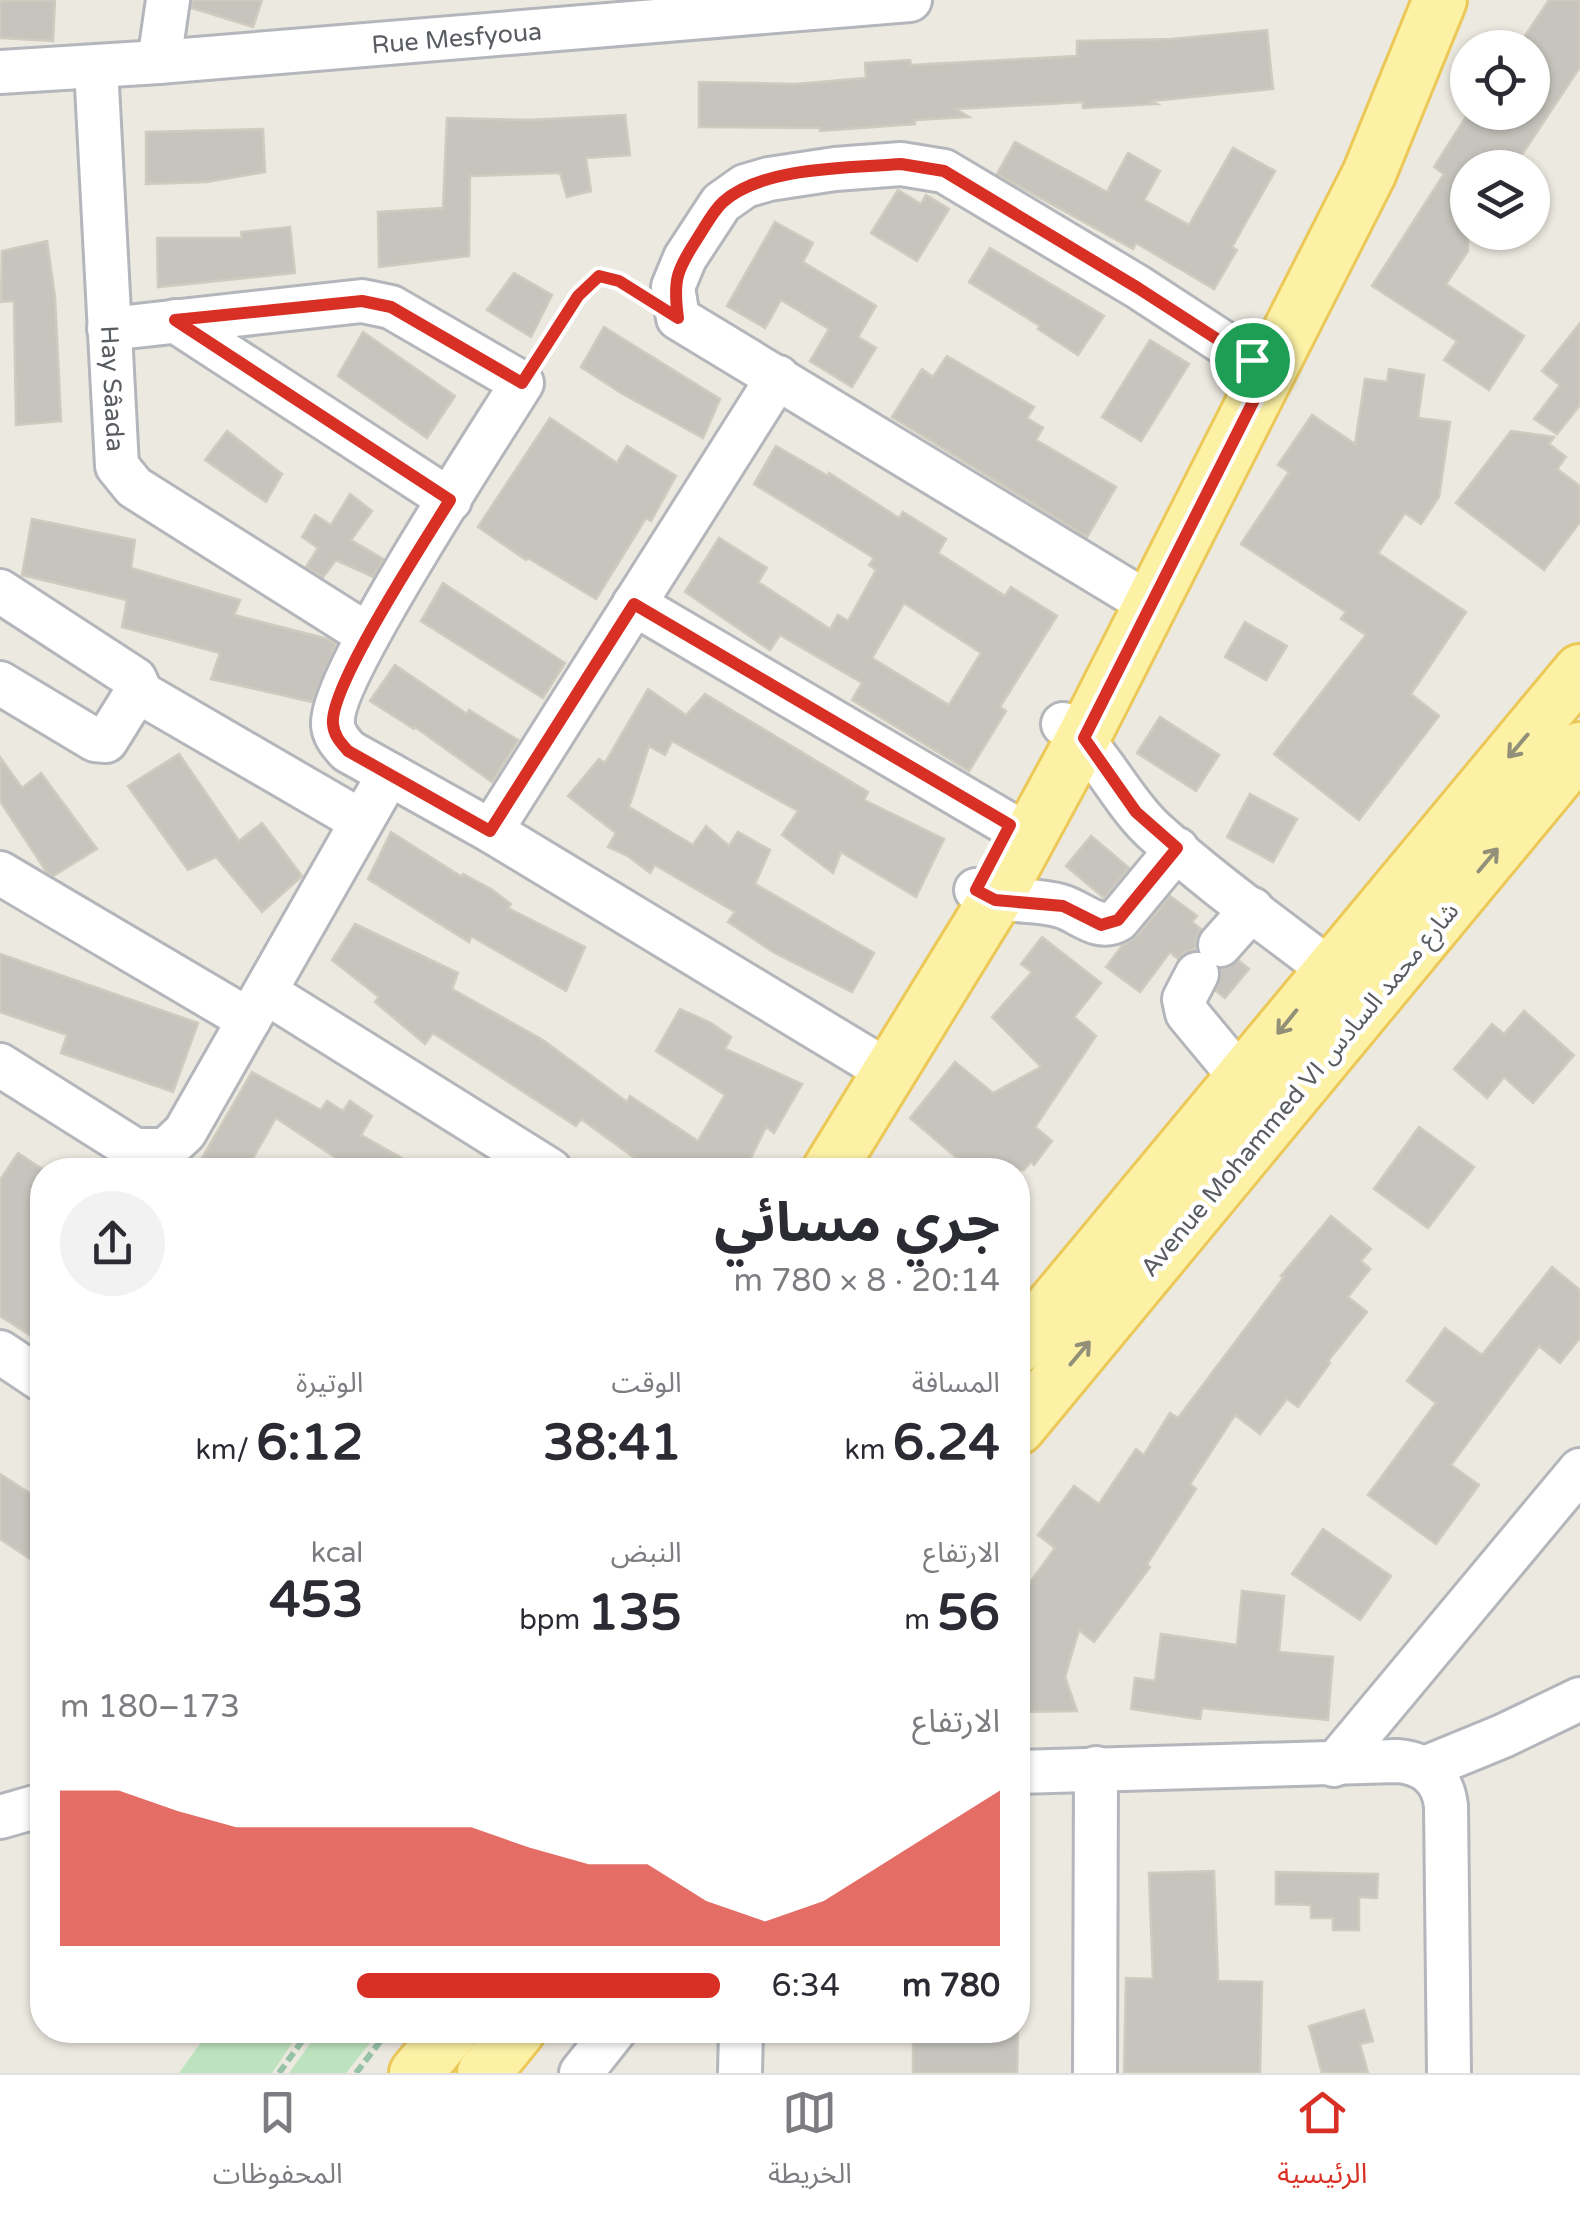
<!DOCTYPE html>
<html lang="ar">
<head>
<meta charset="utf-8">
<style>
  body { margin:0; font-family:"Varela Round","Noto Sans Arabic",sans-serif; background:#f2f2f3; color:#2b2b33; direction:rtl; height:100vh; display:flex; flex-direction:column; font-size:38px; white-space:nowrap }
  * { box-sizing:border-box; margin:0 }
  p { font-size:32px; color:#7c7c81 }
  .icon { flex:none; width:55px; height:55px; fill:none; stroke:currentColor; stroke-width:2; stroke-linecap:round; stroke-linejoin:round }
  .map { position:relative; flex:1; overflow:hidden; direction:ltr }
  .panel { position:absolute; left:30px; top:1158px; width:1000px; height:885px; display:flex; flex-direction:column; background:#fff; border-radius:40px; box-shadow:0 2px 8px #0004; direction:rtl }
  .panel>* { flex:none }
  .buttons { position:absolute; left:1450px; top:30px; display:grid; gap:20px }
  .buttons a { display:grid; place-items:center; width:100px; height:100px; border-radius:50%; background:#fff; box-shadow:0 2px 8px #0004; font-size:50px }
  .pin { position:absolute; display:grid; place-items:center; width:85px; height:85px; color:#fff; margin:-42px; border:5px solid #fff; border-radius:50%; box-shadow:0 2px 10px #0007 }
  .round { display:grid; place-items:center; flex:none; width:105px; height:105px; border-radius:52px; background:#f2f2f3 }
  .head { display:flex; align-items:center; justify-content:space-between; height:170px; padding:0 30px }
  h1 { font-size:55px; font-weight:700; line-height:75px }
  .figures { display:grid; grid-template-columns:repeat(3,1fr); gap:15px; height:170px; padding:10px 30px }
  .figures div { display:grid; align-content:center }
  .figures b { font-size:50px; font-weight:700 }
  .figures small { font-size:28px; font-weight:400 }
  .figures p { font-size:28px }
  .chart { height:280px; padding:20px 30px }
  .chart p { display:flex; justify-content:space-between }
  .chart svg { width:100%; height:180px; margin-top:10px; fill:#d93025; opacity:.7 }
  ul { padding:0 30px; list-style:none; font-size:32px }
  li { display:grid; grid-template-columns:160px 120px 1fr; align-items:center; height:75px }
  li i { height:25px; border-radius:12px; background:#d93025 }
  .tabs { display:flex; justify-content:space-around; align-items:center; height:140px; border-top:2px solid #e1e1e2; background:#fff; font-size:28px; color:#7c7c81 }
  .tabs a { display:grid; justify-items:center; gap:5px }
  .tabs .selected { color:#d93025 }
  .map>svg:first-child { display:block }
  .green { fill:#bde3be }
  .building { fill:#c6c4bd; stroke:#d0cbbf; stroke-width:2.5; fill-rule:evenodd }
  .lines { fill:none; stroke-linecap:round; stroke-linejoin:round }
  .minor-casing { stroke:#b3b6bb; stroke-width:48 }
  .major-casing { stroke:#ecc859; stroke-width:58 }
  .path { stroke:#96c3a5; stroke-width:6; stroke-dasharray:10 5; stroke-linecap:butt }
  .minor { stroke:#fff; stroke-width:42 }
  .major { stroke:#fcf1a4; stroke-width:52 }
  .oneway { stroke:#929078 }
  .route-casing { stroke:#fff; stroke-width:20 }
  .route { stroke:#d93025; stroke-width:12 }
  .labels { text-anchor:middle; stroke-width:9; stroke-linejoin:round; paint-order:stroke }
  .street-label { font-size:25px; fill:#595c61; stroke:#fff }
</style>
</head>
<body>
<div class="map">
<svg width="1580" height="2073" viewBox="0 0 1580 2073">
  <rect width="100%" height="100%" fill="#ece9e0"/>
  <g class="green">
    <path d="M210 2030H301L272 2073H179Z"/>
    <path d="M320 2030H372L377 2034 346 2073H289Z"/>
  </g>
  <g class="building">
    <path d="M55 0 53 41 0 38V1Z"/>
    <path d="M192 0H262L253 27 192 8Z"/>
    <path d="M1549 0H1580V67L1513 168H1468V251L1446 284 1524 336 1489 390 1444 360 1457 341 1372 286 1444 174 1434 167 1469 112H1532V48H1517Z"/>
    <path d="M1267 30 1273 89 1151 101 1157 104 1083 108V102L956 109 969 117 915 120V124L820 131V128L699 127V82L795 84 866 78 865 63 910 60 911 65 1077 56V41L1172 39Z"/>
    <path d="M625 115 630 155 586 158 591 191 567 197 560 173 470 176 469 256 379 267 378 212 443 208 447 118 529 120Z"/>
    <path d="M263 129 265 172 207 182 146 184V132Z"/>
    <path d="M1015 142 1107 192 1128 153 1160 171 1144 200 1189 225 1233 148 1275 171 1232 247 1237 250 1214 289 1136 243 1133 249 997 174Z"/>
    <path d="M898 190 921 204 926 195 949 209 917 261 871 233Z"/>
    <path d="M775 222 813 243 803 262 876 306 858 337 876 348 852 387 810 361 829 329 781 300 765 328 727 306Z"/>
    <path d="M290 227 295 273 158 287 157 238H242L241 232Z"/>
    <path d="M47 241 55 297 61 421 16 425 14 301 1 302 2 251Z"/>
    <path d="M990 248 1104 316 1078 355 1038 329 1040 326 969 282Z"/>
    <path d="M514 273 552 295 531 337 487 310Z"/>
    <path d="M1580 323V405L1557 434 1534 419 1560 385 1542 371Z"/>
    <path d="M604 327 720 399 703 438 621 393 581 367Z"/>
    <path d="M363 332 455 396 427 438 338 376Z"/>
    <path d="M1150 340 1189 364 1141 441 1102 417Z"/>
    <path d="M947 356 1034 407 1027 418 1043 428 1036 440 1116 487 1087 537 892 417 922 369 933 377Z"/>
    <path d="M1389 369 1424 375 1418 418 1450 422 1439 497 1421 524 1405 513 1378 553 1466 612 1411 694 1439 716 1359 820 1274 754 1366 635 1341 619 1346 612 1241 544 1289 472 1278 465 1312 415 1355 444 1365 379 1387 382Z"/>
    <path d="M550 418 617 463 627 446 676 476 651 521 646 518 596 599 528 558 526 560 478 527Z"/>
    <path d="M227 431 282 474 266 502 205 460Z"/>
    <path d="M1511 431 1554 437 1549 444 1566 457 1557 469 1580 486V522L1544 570 1456 503Z"/>
    <path d="M776 446 828 476 829 473 899 518 903 512 946 539 938 553 1005 596 1011 587 1057 616 1000 707 1006 711 969 771 852 700 862 683 780 635 770 650 685 592 719 538 767 568 758 582 830 629 838 615 848 621 876 570 869 565 874 558 754 484ZM904 603 981 653 949 705 872 658Z"/>
    <path d="M350 494 372 511 351 540 383 559 373 577 336 560 323 577 306 567 318 548 302 537 315 515 331 525Z"/>
    <path d="M32 519 135 540 131 568 240 600 234 615 328 639 336 644 312 702 211 679 220 653 122 627 127 600 22 575Z"/>
    <path d="M443 583 565 663 543 698 421 621Z"/>
    <path d="M1245 622 1287 646 1266 680 1225 657Z"/>
    <path d="M395 665 467 714 469 710 518 740 492 782 415 727 414 729 370 701Z"/>
    <path d="M648 689 686 715 705 694 868 792 864 800 944 839 916 897 841 852 833 873 782 835 798 811 672 741 665 755 649 746 629 807 693 845 706 826 729 846 738 832 770 850 755 884 874 953 852 992 773 952 728 922 735 912 655 865 650 873 628 856 608 847 616 833 568 796 599 759 605 763Z"/>
    <path d="M1160 717 1219 755 1196 791 1137 753Z"/>
    <path d="M179 754 239 841 262 823 302 876 262 912 216 857 188 870 128 786Z"/>
    <path d="M0 757 22 788 41 773 97 849 53 876 46 871 0 801Z"/>
    <path d="M1250 794 1297 819 1273 862 1227 837Z"/>
    <path d="M391 832 462 877 463 874 491 889 511 904 508 908 585 947 566 991 471 936 469 942 368 879Z"/>
    <path d="M1091 836 1129 868 1104 898 1066 866Z"/>
    <path d="M1170 896 1197 916 1192 922 1201 929 1196 939V949L1184 952 1178 959 1170 952 1140 992 1106 967 1122 946 1137 936Z"/>
    <path d="M355 924 458 973 452 989 543 1040 627 1102 630 1096 698 1141 725 1095 656 1051 680 1009 711 1023 731 1037 725 1049 802 1084 774 1133 766 1127 745 1170H651L581 1119 576 1126 433 1033 425 1044 375 1002 379 997 332 960Z"/>
    <path d="M1042 937 1101 983 1074 1017 1096 1036 1035 1127 1052 1141 1034 1165 1031 1162 1024 1170H971L910 1118 955 1062 993 1093 1041 1067 992 1017 1032 972 1021 964Z"/>
    <path d="M0 954 198 1023 173 1092 61 1053 67 1035 0 1012Z"/>
    <path d="M1239 961 1249 969 1225 998 1216 991 1221 969Z"/>
    <path d="M1524 1011 1574 1055 1533 1103 1504 1077 1487 1098 1454 1069 1492 1024 1504 1034Z"/>
    <path d="M252 1072 321 1110 327 1101 343 1111 350 1101 372 1116 361 1135 423 1170H354L276 1118 246 1170H195Z"/>
    <path d="M1419 1127 1474 1167 1428 1228 1374 1189Z"/>
    <path d="M18 1153 42 1169V1343L0 1316V1180Z"/>
    <path d="M1331 1216 1371 1249 1361 1261 1370 1269 1348 1297 1367 1312 1328 1361 1330 1363 1298 1407 1287 1399 1260 1434 1235 1415 1190 1484 1196 1489 1147 1564 1150 1567 1094 1642 1079 1630 1065 1677 1077 1711 1018 1712V1599L1055 1548 1038 1535 1074 1486 1099 1504 1136 1449 1144 1455 1170 1413 1178 1418 1284 1277 1281 1276Z"/>
    <path d="M1552 1267 1580 1290V1338L1560 1363 1539 1346 1451 1465 1479 1485 1436 1544 1368 1495 1436 1403 1407 1381 1445 1328 1482 1355Z"/>
    <path d="M0 1474 42 1501V1567L0 1539Z"/>
    <path d="M1323 1529 1391 1576 1360 1620 1292 1574Z"/>
    <path d="M1242 1591 1284 1596 1279 1652 1333 1657 1328 1720 1202 1708 1200 1719 1131 1709 1135 1678 1155 1681 1161 1634 1237 1645Z"/>
    <path d="M1214 1871 1218 1981 1262 1982 1260 2073H1124L1126 1978 1153 1979 1149 1873Z"/>
    <path d="M1276 1872 1378 1874 1377 1898 1359 1897V1930H1333V1918H1311V1905L1276 1904Z"/>
    <path d="M1364 2010 1373 2041 1360 2044 1368 2073H1322L1309 2026Z"/>
    <path d="M913 2030H1018L1017 2073H913Z"/>
  </g>
  <g class="lines">
    <g class="minor-casing">
      <g id="minor">
        <path d="M159 62 168 0"/>
        <path id="s1" d="M96 67 117 466 134 487 368 635"/>
        <path id="s2" d="M0 72 159 62 910 0"/>
        <path d="M175 321 450 500"/>
        <path d="M109 329 362 301 391 307 522 383C490 435 328 680 333 725 334 736 341 743 348 751L491 831 889 1072"/>
        <path d="M0 591 135 679 139 688 106 741 95 740 0 683"/>
        <path d="M634 604 1030 837"/>
        <path d="M1151 605 678 318 673 287 685 258 721 203 745 186 769 179 835 169 901 164 944 171 1138 287 1268 372"/>
        <path d="M139 692 361 821"/>
        <path d="M1063 724C1101 751 1119 798 1153 830 1208 880 1271 925 1330 970"/>
        <path d="M491 831 778 377"/>
        <path d="M0 873 249 1020"/>
        <path d="M976 890C1005 905 1031 897 1061 906 1081 912 1098 932 1118 920L1177 849"/>
        <path d="M1220 945 1252 909"/>
        <path d="M1197 974 1184 999 1187 1013 1241 1078"/>
        <path d="M267 993 550 1170"/>
        <path d="M0 1065 135 1150H166L185 1132 389 774"/>
        <path d="M0 1352 42 1380"/>
        <path d="M1334 1765 1580 1470"/>
        <path d="M1425 1768 1503 1736 1580 1699"/>
        <path d="M1018 1772 1397 1761C1425 1763 1443 1778 1446 1806L1449 2073"/>
        <path d="M0 1817 42 1805"/>
        <path d="M581 2073 615 2030"/>
        <path d="M740 2073 741 2030"/>
        <path d="M1095 2073 1096 1768"/>
      </g>
    </g>
    <g class="major-casing">
      <g id="major">
        <path d="M829 1170 995 900 1083 738 1369 174 1440 0"/>
        <path d="M1018 1347 1580 671"/>
        <path d="M1018 1428 1580 749"/>
        <path d="M416 2073 452 2030"/>
        <path d="M484 2073 519 2030"/>
      </g>
    </g>
    <g class="path">
      <path d="M541 353 578 296 599 276 619 281 640 294"/>
      <path d="M279 2073 310 2030"/>
      <path d="M356 2073 389 2030"/>
    </g>
    <use href="#minor" class="minor"/>
    <use href="#major" class="major"/>
  </g>
  <defs><path id="oneway-shaft" d="M-6 0H5M1.5-3L5.5 0L1.5 3" fill="none" stroke-width="1.6" stroke-linecap="round" stroke-linejoin="round" transform="scale(2.5)"/></defs>
  <g class="oneway">
    <use href="#oneway-shaft" transform="translate(1518 746) rotate(130)"/>
    <use href="#oneway-shaft" transform="translate(1488 860) rotate(-50)"/>
    <use href="#oneway-shaft" transform="translate(1287 1022) rotate(129)"/>
    <use href="#oneway-shaft" transform="translate(1080 1353) rotate(-50)"/>
  </g>
  <g class="lines">
    <g class="route-casing">
      <path id="route" d="M901 164 944 171 1138 288 1268 372 1084 738 1136 812 1177 848 1118 920 1101 925 1063 906 995 900 976 890 1010 825 634 604 490 831 348 751C341 743 334 736 333 724 329 687 426 539 450 500L175 320 362 301 391 307 522 383 578 296 599 276 619 281 678 318C673 281 676 271 697 239 705 227 713 211 723 202 763 166 850 168 901 164Z"/>
    </g>
    <use href="#route" class="route"/>
  </g>
  <g class="labels">
    <g class="street-label">
      <text dy="9" stroke="none"><textPath href="#s2" startOffset="458">Rue Mesfyoua</textPath></text>
      <text dy="9" stroke="none"><textPath href="#s1" startOffset="322">Hay Sâada</textPath></text>
      <text transform="translate(1299 1089) rotate(-50)" y="9">Avenue Mohammed VI شارع محمد السادس</text>
    </g>
  </g>
</svg>
<div class="buttons">
<a><svg class="icon" aria-label="locate" viewBox="0 0 24 24"><circle cx="12" cy="12" r="6"/><path d="M12 2v4M12 18v4M2 12h4M18 12h4"/></svg></a>
<a><svg class="icon" aria-label="layers" viewBox="0 0 24 24"><path d="M12 4l9 5-9 5-9-5zM3 14l9 5 9-5"/></svg></a>
</div>
<div class="pin" style="left:1252px;top:360px;background:#1e9e55"><svg class="icon" aria-label="arrive" viewBox="0 0 24 24"><path d="M6 21V4h12l-3 4 3 4H6"/></svg></div>
<section class="panel">
<div class="head"><div><h1>جري مسائي</h1><p>20:14 · 8 × 780 m</p></div><a class="round"><svg class="icon" aria-label="share" viewBox="0 0 24 24"><path d="M12 15V3M7 8l5-5 5 5M5 13v7h14v-7"/></svg></a></div>
<div class="figures">
<div><p>المسافة</p><b>6.24<small> km</small></b></div>
<div><p>الوقت</p><b>38:41</b></div>
<div><p>الوتيرة</p><b>6:12<small> /km</small></b></div>
</div>
<div class="figures">
<div><p>الارتفاع</p><b>56<small> m</small></b></div>
<div><p>النبض</p><b>135<small> bpm</small></b></div>
<div><p>kcal</p><b>453</b></div>
</div>
<div class="chart"><p><span>الارتفاع</span>173–180 m</p>
<svg viewBox="0 0 160 44" preserveAspectRatio="none"><path d="M0 44V6L10 6L20 11L30 15L40 15L50 15L60 15L70 15L80 20L90 24L100 24L110 33L120 38L130 33L140 24L150 15L160 6V44z"/></svg>
</div>
<ul>
<li><b>780 m</b>6:34<i style="width:55%"></i></li>
</ul>
</section>
</div>
<nav class="tabs">
<a class="selected"><svg class="icon" aria-label="home" viewBox="0 0 24 24"><path d="M3 11l9-7 9 7M6 9v11h12V9"/></svg>الرئيسية</a>
<a><svg class="icon" aria-label="map" viewBox="0 0 24 24"><path d="M3 6l6-2 6 2 6-2v14l-6 2-6-2-6 2zM9 4v14M15 6v14"/></svg>الخريطة</a>
<a><svg class="icon" aria-label="saved" viewBox="0 0 24 24"><path d="M7 4h10v16l-5-4-5 4z"/></svg>المحفوظات</a>
</nav>
</body>
</html>
